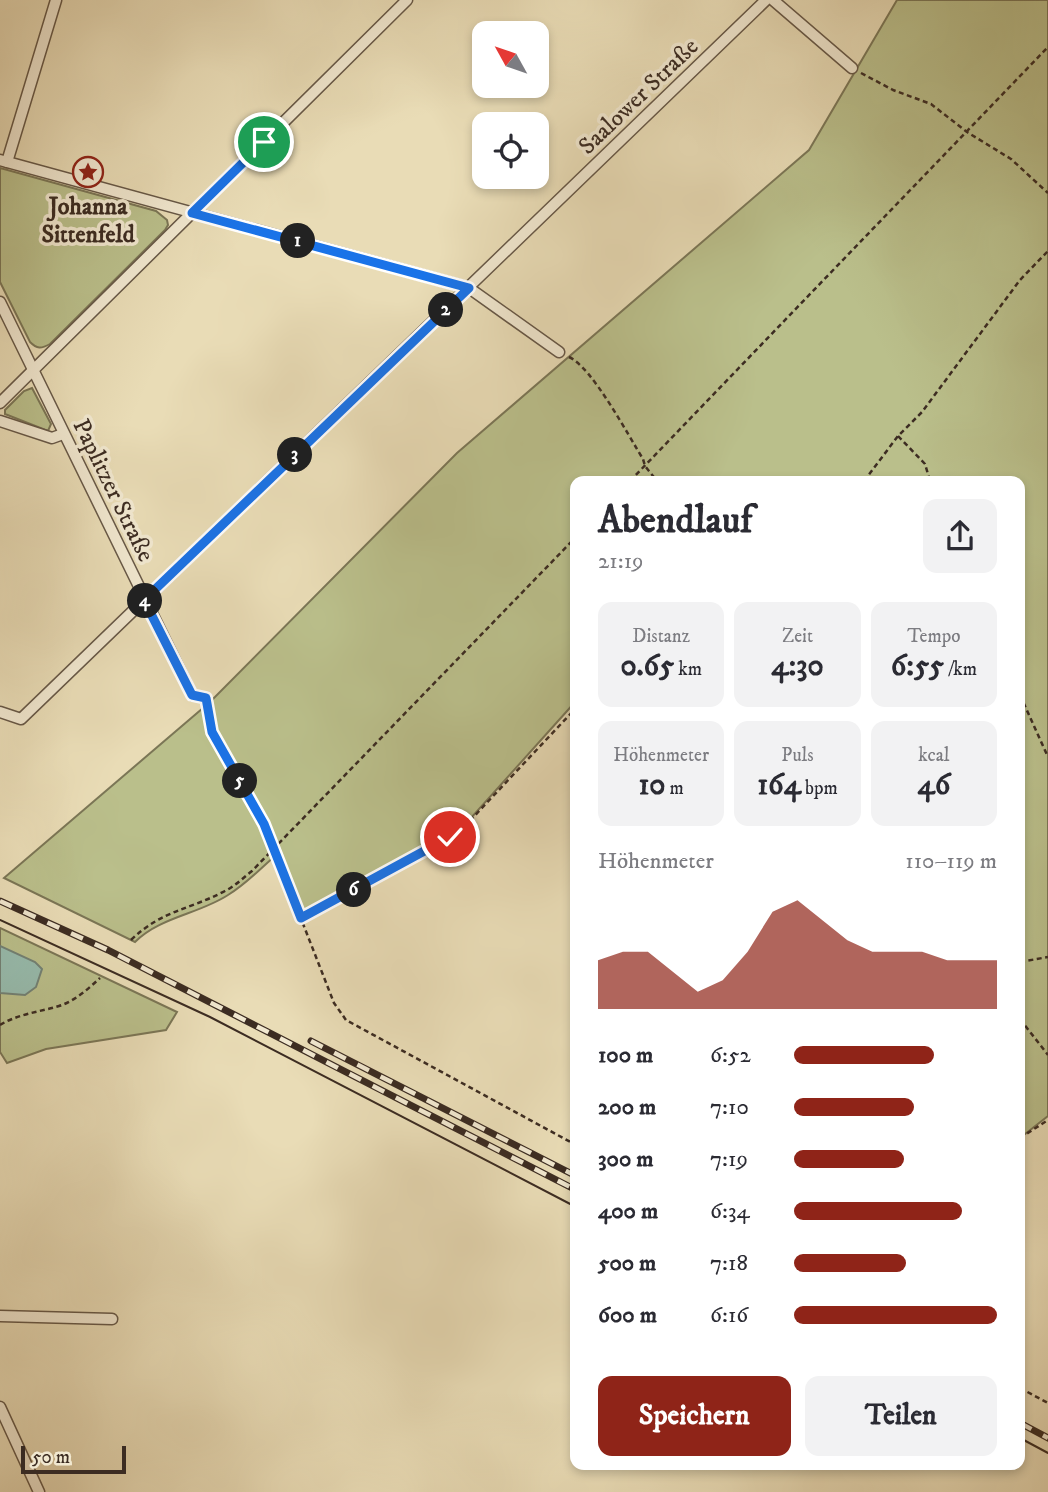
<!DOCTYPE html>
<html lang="de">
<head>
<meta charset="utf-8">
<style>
  body { margin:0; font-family:"IM FELL DW Pica",serif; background:#f2f2f3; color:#2b2b33; height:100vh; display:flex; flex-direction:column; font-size:26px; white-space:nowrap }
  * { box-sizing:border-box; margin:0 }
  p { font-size:23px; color:#7c7c81 }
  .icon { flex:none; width:38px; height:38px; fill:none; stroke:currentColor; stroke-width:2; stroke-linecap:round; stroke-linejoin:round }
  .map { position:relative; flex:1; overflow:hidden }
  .side { position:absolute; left:570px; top:476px; width:455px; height:994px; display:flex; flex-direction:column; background:#fff; border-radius:14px; box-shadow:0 4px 10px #0003 }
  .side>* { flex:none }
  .needle { width:46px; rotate:310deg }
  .tools { position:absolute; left:472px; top:21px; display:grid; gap:14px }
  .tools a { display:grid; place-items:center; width:77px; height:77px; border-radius:14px; background:#fff; box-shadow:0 4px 10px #0003; font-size:35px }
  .scale { position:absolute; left:21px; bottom:18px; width:105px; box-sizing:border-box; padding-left:7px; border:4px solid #3c2c22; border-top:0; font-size:19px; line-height:24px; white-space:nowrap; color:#3c2c22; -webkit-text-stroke:5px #f1e8d0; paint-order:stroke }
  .pin { position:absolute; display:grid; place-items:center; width:60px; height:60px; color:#fff; margin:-30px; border:4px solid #fff; border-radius:50%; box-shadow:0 2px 7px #0007 }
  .km { position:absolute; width:35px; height:35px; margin:-18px; border-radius:50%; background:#222; color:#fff; font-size:19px; line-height:35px; text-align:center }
  .round { display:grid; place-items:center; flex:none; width:74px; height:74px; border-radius:14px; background:#f2f2f3 }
  .head { display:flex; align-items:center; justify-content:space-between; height:119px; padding:0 28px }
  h1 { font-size:38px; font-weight:700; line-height:52px }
  .metrics { display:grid; grid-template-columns:repeat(3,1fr); gap:10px; height:119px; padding:7px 28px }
  .metrics div { display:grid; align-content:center; border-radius:14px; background:#f2f2f3; text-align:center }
  .metrics b { font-size:30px; font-weight:700 }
  .metrics small { font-size:19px; font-weight:400 }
  .metrics p { font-size:19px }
  .chart { height:196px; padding:14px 28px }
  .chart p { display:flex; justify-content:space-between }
  .chart svg { width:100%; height:126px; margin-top:7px; fill:#8f2418; opacity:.7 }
  .action { display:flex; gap:14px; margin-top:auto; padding:14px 28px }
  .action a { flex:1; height:80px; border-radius:14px; background:#8f2418; color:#fff; font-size:28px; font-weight:700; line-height:80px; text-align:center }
  .action a+a { background:#f2f2f3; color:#2b2b33 }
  ul { padding:0 28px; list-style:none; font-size:23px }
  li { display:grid; grid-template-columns:112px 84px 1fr; align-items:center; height:52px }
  li i { height:18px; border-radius:9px; background:#8f2418 }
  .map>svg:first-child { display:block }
  .green { fill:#babf8b; stroke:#7b7656; stroke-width:2 }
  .water { fill:#97bcae; stroke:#738276; stroke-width:2 }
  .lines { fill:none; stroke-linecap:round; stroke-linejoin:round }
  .street-casing { stroke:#675847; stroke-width:13 }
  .path { stroke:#3c2c22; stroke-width:2.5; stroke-dasharray:5 3.5; stroke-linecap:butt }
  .street { stroke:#f1e8d0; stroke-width:10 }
  .tram { stroke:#3c2c22; stroke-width:2 }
  .rail-casing { stroke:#3c2c22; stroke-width:7 }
  .rail { stroke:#f1e8d0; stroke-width:4.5; stroke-dasharray:13; stroke-linecap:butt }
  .route-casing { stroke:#fff; stroke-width:14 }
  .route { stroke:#1a73e8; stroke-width:9 }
  .labels { text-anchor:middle; stroke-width:7; stroke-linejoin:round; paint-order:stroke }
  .street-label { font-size:24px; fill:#3c2c22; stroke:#f1e8d0 }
  .poi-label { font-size:24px; font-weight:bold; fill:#3c2c22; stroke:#f1e8d0 }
</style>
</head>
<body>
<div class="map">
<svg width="1048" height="1492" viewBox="0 0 1048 1492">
  <rect width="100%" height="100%" fill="#e9dcb6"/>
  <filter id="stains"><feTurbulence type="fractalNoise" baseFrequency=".00286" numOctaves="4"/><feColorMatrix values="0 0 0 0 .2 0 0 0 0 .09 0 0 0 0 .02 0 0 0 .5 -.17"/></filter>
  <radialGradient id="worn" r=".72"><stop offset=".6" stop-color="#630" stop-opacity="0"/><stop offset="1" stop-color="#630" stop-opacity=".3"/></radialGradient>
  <g class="green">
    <path d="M897 0H1048V1116L1020 1138V481H576V701L462 828 301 915 275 856C260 869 245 885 228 895 199 914 160 917 135 942L4 878 210 702 457 453 809 150Z"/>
    <path d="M0 168 156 211 167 220 168 225 165 230 50 344C41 349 37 349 30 342L0 282Z"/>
    <path d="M32 388 51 424 48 431 5 414V410L24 391Z"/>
    <path d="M0 928 177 1012 166 1030 46 1049 7 1063 0 1052Z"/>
  </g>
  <path class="water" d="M0 946 35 962 42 969 36 987 25 995 0 993Z"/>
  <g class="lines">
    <g class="street-casing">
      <g id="street">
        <path d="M773 0 852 68"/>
        <path d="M0 160 469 288 559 352"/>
        <path d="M7 162 56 0"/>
        <path d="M0 302 192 695"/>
        <path d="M0 403 407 0"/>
        <path d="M0 421 52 438 63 434"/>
        <path d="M0 712 21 719 766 0"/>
        <path d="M0 1316 112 1319"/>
        <path d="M0 1407 39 1492"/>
      </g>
    </g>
    <g class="path">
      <path d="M861 73 893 90 931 104 967 132 1011 159 1048 193"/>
      <path d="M569 357C592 367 628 435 643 459L645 466 657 481"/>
      <path d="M898 436 925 464 930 481"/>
      <path d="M630 481 1048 47"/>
      <path d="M864 481 898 436 922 412 1020 280 1048 251"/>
      <path d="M1020 695 1048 757"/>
      <path d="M204 698 212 732 264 824 334 1003 346 1020 576 1145"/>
      <path d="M301 918 430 850 464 827 576 708"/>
      <path d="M131 940C162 910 189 910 225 891 235 886 243 878 252 871L576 537"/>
      <path d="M1020 962 1048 957"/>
      <path d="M1020 1019 1048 1055"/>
      <path d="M0 1025C18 1014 39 1012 59 1006 75 1001 88 989 100 978"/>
      <path d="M1020 1138 1048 1120"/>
      <path d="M1020 1388 1048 1403"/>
    </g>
    <use href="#street" class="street"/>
    <g class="tram">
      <path d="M0 920 210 1017 576 1207"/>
      <path d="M1020 1438 1048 1453"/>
    </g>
    <g class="rail-casing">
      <g id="rail">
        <path d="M0 901 108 950 576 1190"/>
        <path d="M311 1041 576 1176"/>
        <path d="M1020 1423 1048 1438"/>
      </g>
    </g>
    <use href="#rail" class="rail"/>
  </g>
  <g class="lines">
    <g class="route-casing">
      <path id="route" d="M264 142 192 213 469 288 144 600 192 695 206 698 212 732 264 824 301 918 450 837"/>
    </g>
    <use href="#route" class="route"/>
  </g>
  <defs>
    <g id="sight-ring" transform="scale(1.575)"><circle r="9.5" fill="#f1e8d0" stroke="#8f2418" stroke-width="1.5"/><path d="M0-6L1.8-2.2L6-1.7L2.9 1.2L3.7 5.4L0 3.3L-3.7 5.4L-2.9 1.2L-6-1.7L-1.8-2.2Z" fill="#8f2418"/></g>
  </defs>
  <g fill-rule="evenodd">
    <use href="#sight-ring" x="88" y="172"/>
  </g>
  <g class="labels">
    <g class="street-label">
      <text transform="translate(638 96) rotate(-44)" y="8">Saalower Straße</text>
      <text transform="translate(114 490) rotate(64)" y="8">Paplitzer Straße</text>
    </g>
    <g class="poi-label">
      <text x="88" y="214">Johanna<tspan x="88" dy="28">Sittenfeld</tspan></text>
    </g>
  </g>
  <rect width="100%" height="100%" filter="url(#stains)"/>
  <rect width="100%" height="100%" fill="url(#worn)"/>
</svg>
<div class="tools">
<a><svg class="needle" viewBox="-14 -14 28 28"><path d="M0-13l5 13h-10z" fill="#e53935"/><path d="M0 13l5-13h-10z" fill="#7c7c81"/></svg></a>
<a><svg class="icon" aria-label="locate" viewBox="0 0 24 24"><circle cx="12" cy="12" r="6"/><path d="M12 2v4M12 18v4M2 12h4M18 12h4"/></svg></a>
</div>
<div class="scale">50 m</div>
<div class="pin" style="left:264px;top:142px;background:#1e9e55"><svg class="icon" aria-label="arrive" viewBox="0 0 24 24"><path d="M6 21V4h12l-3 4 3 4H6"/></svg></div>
<div class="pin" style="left:450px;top:837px;background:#d93025"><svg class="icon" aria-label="check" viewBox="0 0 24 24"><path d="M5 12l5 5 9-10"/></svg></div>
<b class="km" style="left:298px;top:241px">1</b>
<b class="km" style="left:446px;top:310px">2</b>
<b class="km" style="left:295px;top:455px">3</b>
<b class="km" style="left:145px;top:601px">4</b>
<b class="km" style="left:240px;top:781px">5</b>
<b class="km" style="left:354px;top:890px">6</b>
<section class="side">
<div class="head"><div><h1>Abendlauf</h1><p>21:19</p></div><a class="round"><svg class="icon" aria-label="share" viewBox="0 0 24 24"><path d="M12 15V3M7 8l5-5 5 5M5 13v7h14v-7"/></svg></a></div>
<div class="metrics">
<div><p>Distanz</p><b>0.65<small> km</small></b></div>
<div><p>Zeit</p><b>4:30</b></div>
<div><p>Tempo</p><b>6:55<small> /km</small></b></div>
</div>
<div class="metrics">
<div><p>Höhenmeter</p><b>10<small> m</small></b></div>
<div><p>Puls</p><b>164<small> bpm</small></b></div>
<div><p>kcal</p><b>46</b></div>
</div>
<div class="chart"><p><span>Höhenmeter</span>110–119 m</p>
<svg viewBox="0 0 160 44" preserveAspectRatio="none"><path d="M0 44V27L10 24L20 24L30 31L40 38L50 34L60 24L70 10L80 6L90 13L100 20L110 24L120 24L130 24L140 27L150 27L160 27V44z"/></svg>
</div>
<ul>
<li><b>100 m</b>6:52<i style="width:69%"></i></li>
<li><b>200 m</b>7:10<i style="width:59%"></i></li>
<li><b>300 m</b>7:19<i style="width:54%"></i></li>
<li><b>400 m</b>6:34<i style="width:83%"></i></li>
<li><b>500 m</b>7:18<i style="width:55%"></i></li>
<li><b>600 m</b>6:16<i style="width:100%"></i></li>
</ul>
<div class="action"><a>Speichern</a><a>Teilen</a></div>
</section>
</div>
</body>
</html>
